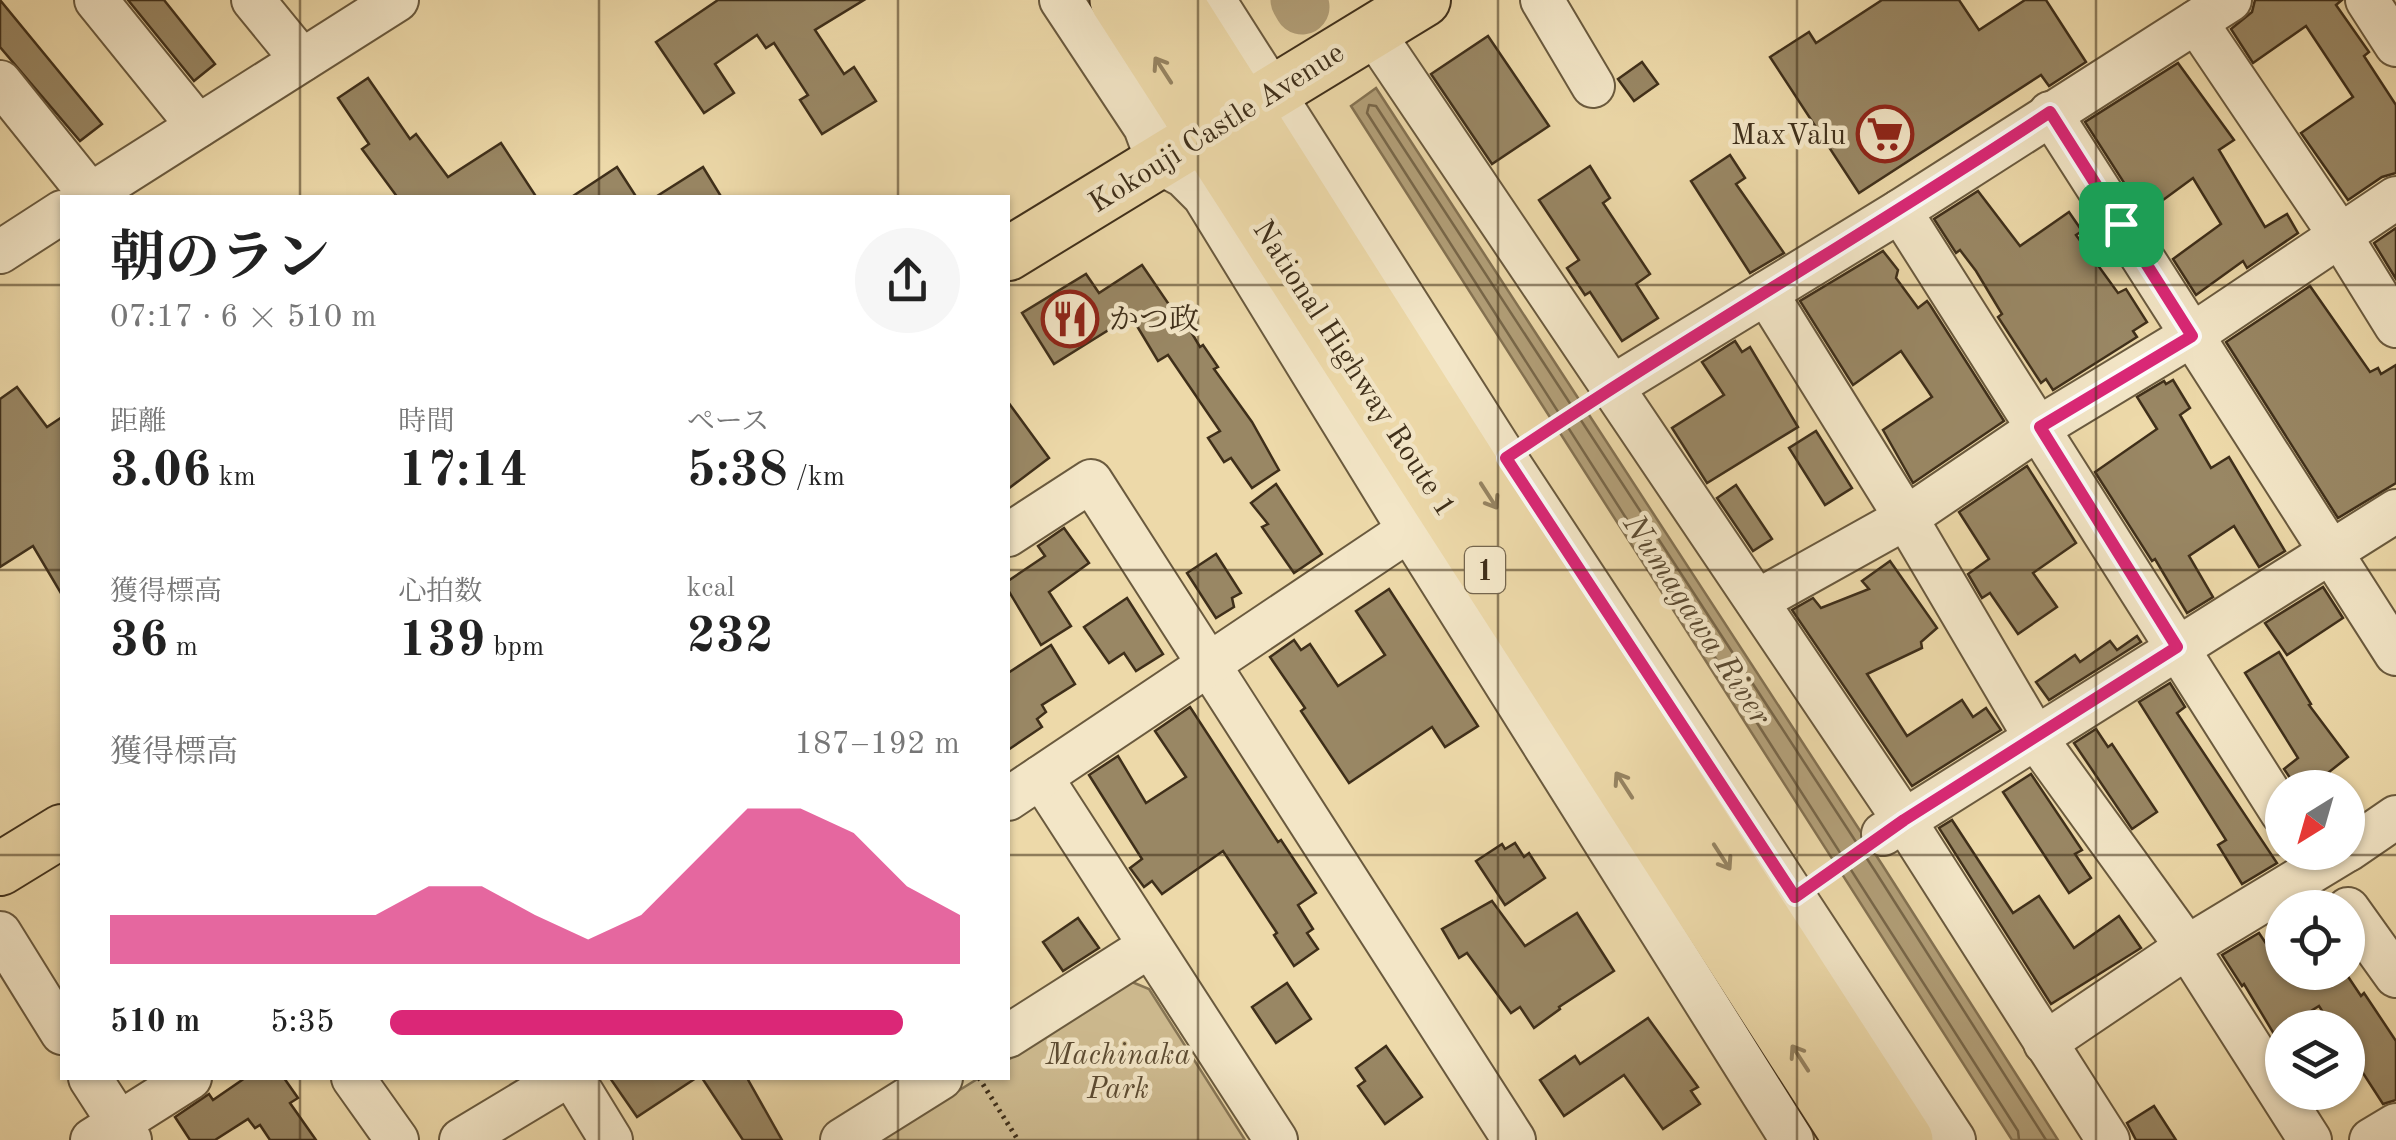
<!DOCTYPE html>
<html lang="ja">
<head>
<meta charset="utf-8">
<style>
  body { margin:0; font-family:"Old Standard TT","Noto Serif JP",serif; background:#f6f6f6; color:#222; height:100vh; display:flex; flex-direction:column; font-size:38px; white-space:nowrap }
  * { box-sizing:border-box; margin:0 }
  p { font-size:32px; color:#767676 }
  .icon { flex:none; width:55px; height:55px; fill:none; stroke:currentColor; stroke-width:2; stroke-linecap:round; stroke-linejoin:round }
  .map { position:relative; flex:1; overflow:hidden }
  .drawer { position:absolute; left:60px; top:195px; width:950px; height:885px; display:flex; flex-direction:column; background:#fff; border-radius:0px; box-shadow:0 2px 8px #0004 }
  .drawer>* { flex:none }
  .needle { width:65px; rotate:217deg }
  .fabs { position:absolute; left:2265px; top:770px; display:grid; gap:20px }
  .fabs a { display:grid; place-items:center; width:100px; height:100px; border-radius:50%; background:#fff; box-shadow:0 2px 8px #0004; font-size:50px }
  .pin { position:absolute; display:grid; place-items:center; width:85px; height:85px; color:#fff; margin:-42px; border-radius:20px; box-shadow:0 5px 15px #0006 }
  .round { display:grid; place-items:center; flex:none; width:105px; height:105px; border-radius:52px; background:#f6f6f6 }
  .headline { display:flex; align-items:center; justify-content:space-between; height:170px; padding:0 50px }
  h1 { font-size:55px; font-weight:700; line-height:75px }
  .stats { display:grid; grid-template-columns:repeat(3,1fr); gap:15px; height:170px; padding:10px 50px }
  .stats div { display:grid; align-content:center }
  .stats b { font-size:50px; font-weight:700 }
  .stats small { font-size:28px; font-weight:400 }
  .stats p { font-size:28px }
  .chart { height:280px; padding:20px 50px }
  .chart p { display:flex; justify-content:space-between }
  .chart svg { width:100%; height:180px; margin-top:10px; fill:#db2777; opacity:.7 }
  ul { padding:0 50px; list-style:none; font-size:32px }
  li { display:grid; grid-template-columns:160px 120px 1fr; align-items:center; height:75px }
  li i { height:25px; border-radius:12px; background:#db2777 }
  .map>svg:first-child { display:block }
  .green { fill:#cfbc91; stroke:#877656; stroke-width:2.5 }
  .water { fill:#b29f78; stroke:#847252; stroke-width:2.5 }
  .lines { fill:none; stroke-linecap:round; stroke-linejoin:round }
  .shore { stroke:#786749; stroke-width:2.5 }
  .river { stroke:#b29f78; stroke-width:55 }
  .building { fill:#998764; stroke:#3f2f1a; stroke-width:2.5 }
  .minor-casing { stroke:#6a5a3e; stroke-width:46 }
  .major-casing { stroke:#3f2f1a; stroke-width:56 }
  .highway-casing { stroke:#3f2f1a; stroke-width:59 }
  .path { stroke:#3f2f1a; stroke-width:5; stroke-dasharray:2.5 5; stroke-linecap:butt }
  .minor { stroke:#f3e6c7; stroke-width:42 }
  .major { stroke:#edd9a9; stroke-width:52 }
  .highway { stroke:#edd9a9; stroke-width:55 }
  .oneway { stroke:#968462 }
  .route-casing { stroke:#fff; stroke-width:20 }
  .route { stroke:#db2777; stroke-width:12 }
  .grid { fill:none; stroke:#3f2f1a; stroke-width:2.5; stroke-opacity:0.55 }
  .labels { text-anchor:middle; stroke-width:9; stroke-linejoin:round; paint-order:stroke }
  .shield { fill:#f3e6c7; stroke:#75664e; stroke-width:2.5 }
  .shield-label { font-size:28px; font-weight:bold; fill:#3f2f1a }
  .street-label { font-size:30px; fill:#3f2f1a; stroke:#f3e6c7 }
  .poi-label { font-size:30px; fill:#3f2f1a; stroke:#f3e6c7; text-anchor:end }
  .park-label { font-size:30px; font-style:italic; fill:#5c4b32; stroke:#f3e6c7 }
  .water-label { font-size:32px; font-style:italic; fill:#5c4b32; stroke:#f3e6c7 }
</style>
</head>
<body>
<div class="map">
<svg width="2396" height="1140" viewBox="0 0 2396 1140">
  <rect width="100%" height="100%" fill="#edd9a9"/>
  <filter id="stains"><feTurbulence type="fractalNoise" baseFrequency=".002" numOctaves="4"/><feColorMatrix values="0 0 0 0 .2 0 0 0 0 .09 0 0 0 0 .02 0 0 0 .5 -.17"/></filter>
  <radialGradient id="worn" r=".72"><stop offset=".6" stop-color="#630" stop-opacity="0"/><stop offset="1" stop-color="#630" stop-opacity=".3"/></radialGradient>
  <path class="green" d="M1132 982 1149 989 1245 1140H879L979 1078H1008V1060Z"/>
  <path class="water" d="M1376 88 1883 866 2058 1140H2012L1351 106Z"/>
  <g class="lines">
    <path class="shore" d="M2019 1140 2018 1131 1367 113 1369 105 1376 106 1875 871 2046 1140"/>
    <path class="river" d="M1298 0 1302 7"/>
  </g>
  <g class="building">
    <path d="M0 0 102 124 80 141 0 47Z"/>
    <path d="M128 0H164L215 64 194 81Z"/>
    <path d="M718 0H864L815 30 844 74 854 67 876 101 822 134 800 100 808 95 774 43 766 48 757 35 715 64 734 93 704 113 656 42Z"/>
    <path d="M1882 0H1959L1979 30 2025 0H2046L2086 62 2049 86 2041 75 1859 193 1770 57 1809 32 1816 43Z"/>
    <path d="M2255 0H2342L2336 5 2369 52 2364 56 2396 105V173L2382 177 2348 200 2301 133 2353 97 2306 26 2253 63 2231 29 2252 12Z"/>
    <path d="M1488 36 1549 126 1492 164 1431 74Z"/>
    <path d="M1642 62 1658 84 1634 101 1618 79Z"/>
    <path d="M2178 63 2234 140 2219 150 2265 227 2287 214 2298 233 2247 268 2243 261 2196 295 2173 259 2221 224 2193 178 2144 214 2085 122Z"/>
    <path d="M368 78 410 139 416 134 448 177 501 143 537 198H398L362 149 369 144 338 98Z"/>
    <path d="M1730 155 1745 178 1736 184 1784 253 1750 273 1691 181Z"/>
    <path d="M1590 166 1610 198 1603 203 1650 274 1636 284 1658 318 1622 341 1590 292 1585 295 1567 268 1579 260 1539 200Z"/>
    <path d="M617 167 637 198H570Z"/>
    <path d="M703 167 722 198H654Z"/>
    <path d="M1978 191 2020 246 2069 212 2082 231 2076 235 2118 293 2126 289 2147 322 2133 331 2137 337 2053 390 2046 379 2041 383 1998 317 2002 314 1976 271 1960 250 1956 253 1934 219Z"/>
    <path d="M2396 228V279L2374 243Z"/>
    <path d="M1883 251 1898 270 1896 278 1918 308 1927 301 1930 305 2004 421 1913 483 1883 430 1932 397 1901 351 1853 385 1800 301Z"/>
    <path d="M1142 265 1174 312 1178 310 1200 347 1203 345 1218 367 1214 369 1252 422 1279 470 1252 488 1231 458 1224 462 1208 438 1220 431 1168 355 1158 361 1131 316 1054 364 1022 313 1086 274 1099 293Z"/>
    <path d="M2310 286 2370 372 2378 368 2381 374 2396 365V483L2338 518 2226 342Z"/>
    <path d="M1735 341 1742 352 1750 347 1798 427 1707 483 1672 428 1724 395 1702 362Z"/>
    <path d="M2173 380 2190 408 2180 415 2211 468 2229 457 2285 551 2259 567 2234 526 2189 556 2213 597 2187 613 2155 559 2152 561 2095 472 2157 429 2137 397 2164 381 2166 384Z"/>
    <path d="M17 387 47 427 62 417V595L33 546 0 567V399Z"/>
    <path d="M1008 402 1049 458 1008 489Z"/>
    <path d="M1816 431 1852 488 1825 505 1789 448Z"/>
    <path d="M2027 466 2076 543 2033 573 2057 607 2018 634 1990 593 1982 598 1968 574 1989 559 1959 512Z"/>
    <path d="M1276 484 1322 554 1294 573 1262 527 1268 524 1251 503Z"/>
    <path d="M1736 485 1772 539 1753 551 1717 498Z"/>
    <path d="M1064 528 1089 563 1049 592 1071 626 1041 645 1008 590V581L1045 556 1038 546Z"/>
    <path d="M1216 554 1241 593 1232 598 1234 607 1216 618 1187 573Z"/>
    <path d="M1890 561 1937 628 1921 642 1922 648 1867 674 1907 736 1962 700 1973 717 1986 708 2001 730 1912 786 1792 610 1813 598 1821 608 1869 589 1862 581Z"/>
    <path d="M2323 587 2343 618 2287 655 2265 623Z"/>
    <path d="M1389 589 1478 726 1445 747 1432 727 1349 783 1301 711 1305 708 1270 657 1294 640 1301 650 1310 644 1338 686 1385 655 1356 611Z"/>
    <path d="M1127 598 1163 654 1136 671 1124 653 1109 663 1084 627Z"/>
    <path d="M2137 636 2141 642 2049 700 2036 682 2075 655 2080 662 2110 641 2117 650Z"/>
    <path d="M1051 645 1075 684 1042 705 1046 712 1037 719 1042 727 1008 750V673Z"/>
    <path d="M2279 652 2311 704 2309 705 2348 757 2329 772 2338 788H2297L2284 769 2298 758 2245 673Z"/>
    <path d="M2170 683 2185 707 2177 713 2277 863 2242 884 2218 845 2226 840 2139 702Z"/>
    <path d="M1190 707 1278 842 1281 840 1316 893 1298 905 1313 929 1307 933 1318 949 1294 966 1274 935 1277 933 1223 851 1162 894 1152 881 1144 887 1130 868 1142 859 1089 775 1118 756 1146 803 1186 777 1155 731Z"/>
    <path d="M2096 729 2108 747 2112 744 2157 812 2132 829 2074 743Z"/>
    <path d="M2031 774 2082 850 2075 854 2091 878 2069 893 2003 792Z"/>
    <path d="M1952 820 2013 913 2039 896 2074 948 2119 916 2141 948 2051 1004 1939 828Z"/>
    <path d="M1515 843 1524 857 1529 853 1545 878 1505 905 1476 861 1502 844 1505 849Z"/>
    <path d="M1492 901 1525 946 1577 913 1614 971 1559 1007 1560 1009 1534 1028 1520 1007 1511 1013 1467 953 1459 958 1442 929Z"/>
    <path d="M1078 918 1099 948 1063 971 1043 942Z"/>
    <path d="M2259 933 2267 945 2282 934V972H2345L2361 996 2364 993 2396 1041V1100L2383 1104 2348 1050V1028H2333L2319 1006 2274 1034 2244 984 2242 986 2222 955Z"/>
    <path d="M1287 983 1311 1019 1276 1043 1252 1007Z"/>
    <path d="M1648 1018 1698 1087 1691 1091 1700 1104 1663 1129 1624 1075 1564 1116 1540 1080 1575 1056 1580 1064Z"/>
    <path d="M1386 1046 1422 1097 1385 1124 1358 1086 1365 1081 1356 1068Z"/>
    <path d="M245 1078H284L298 1098 290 1103 316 1140H270L260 1125 255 1128 248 1119 215 1140H190L175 1117 209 1094 213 1100Z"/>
    <path d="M610 1078H696L637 1117Z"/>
    <path d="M702 1078H747L782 1140H743Z"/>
    <path d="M2154 1106 2176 1140H2136L2127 1123Z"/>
  </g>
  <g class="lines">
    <g class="minor-casing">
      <g id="minor">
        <path d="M96 0 198 126"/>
        <path d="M253 0 302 60"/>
        <path d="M1061 0 1145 127 1158 162 1184 176 1204 196 1409 530 1792 1140"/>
        <path d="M1214 0 1505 457 1954 1140"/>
        <path d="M1542 0 1593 86"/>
        <path d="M2367 0 2396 45"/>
        <path d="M2196 22 2339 234 2396 326"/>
        <path d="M1372 31 1904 820 2108 1140"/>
        <path d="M0 82 90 194"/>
        <path d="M2050 113 2396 654"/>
        <path d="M85 198 397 0"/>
        <path d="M1900 211 2282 813"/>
        <path d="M0 252 62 212"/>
        <path d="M1766 293 1906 518 2035 737 2187 947 2310 1140"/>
        <path d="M1612 387 1900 211 2230 0"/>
        <path d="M1008 535 1091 481 1514 1140"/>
        <path d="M1757 601 1906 518 2040 427 2192 335 2396 198"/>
        <path d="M1041 777 1276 1140"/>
        <path d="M1008 799 1409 530"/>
        <path d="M1883 834 2396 511"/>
        <path d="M2348 850 2396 817"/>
        <path d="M2348 909 2396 976"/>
        <path d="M0 933 62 1033"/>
        <path d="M1008 1036 1148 947"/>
        <path d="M2045 1043 2187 947 2344 852"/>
        <path d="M90 1078 130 1140"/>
        <path d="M353 1078 397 1140"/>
        <path d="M573 1078 611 1140"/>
        <path d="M92 1140 190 1078"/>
        <path d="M461 1140 564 1078"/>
        <path d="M842 1140 941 1078"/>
        <path d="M2371 1140 2396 1125"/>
      </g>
    </g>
    <g class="major-casing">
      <g id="major">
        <path d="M1008 254 1424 0"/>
        <path d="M0 869 62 831"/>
      </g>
    </g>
    <g class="highway-casing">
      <g id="highway">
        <path d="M1118 0 1852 1140"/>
        <path d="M1174 0 1479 481 1905 1140"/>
      </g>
    </g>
    <g class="path">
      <path d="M1533 439 1582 406"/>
      <path d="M1825 876 1856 853"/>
      <path d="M979 1078 1018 1140"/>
    </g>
    <use href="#minor" class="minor"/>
    <use href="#major" class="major"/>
    <use href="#highway" class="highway"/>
  </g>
  <defs><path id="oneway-shaft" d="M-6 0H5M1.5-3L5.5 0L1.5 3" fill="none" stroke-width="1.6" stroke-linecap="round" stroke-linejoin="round" transform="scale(2.5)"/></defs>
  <g class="oneway">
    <use href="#oneway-shaft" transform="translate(1163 70) rotate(-123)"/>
    <use href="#oneway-shaft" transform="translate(1489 496) rotate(57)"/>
    <use href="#oneway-shaft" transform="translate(1624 785) rotate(-123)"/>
    <use href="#oneway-shaft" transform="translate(1722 857) rotate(57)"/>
    <use href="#oneway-shaft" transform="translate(1800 1058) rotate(-123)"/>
  </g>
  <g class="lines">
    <g class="route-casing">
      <path id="route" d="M2050 112 2192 336 2040 427 2177 647 1904 820 1795 897 1506 458C1684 338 1871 231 2050 112Z"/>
    </g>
    <use href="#route" class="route"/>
  </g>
  <path class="grid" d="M300 0V198M599 0V198M898 0V198M1198 0V1140M1498 0V1140M1797 0V1140M2096 0V1140M0 285H62M1008 285H2396M0 570H62M1008 570H2396M0 855H62M1008 855H2396M300 1078V1140M599 1078V1140M898 1078V1140"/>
  <defs>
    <g id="supermarket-ring" transform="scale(2.875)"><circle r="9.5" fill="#f3e6c7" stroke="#8f2418" stroke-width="1.5"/><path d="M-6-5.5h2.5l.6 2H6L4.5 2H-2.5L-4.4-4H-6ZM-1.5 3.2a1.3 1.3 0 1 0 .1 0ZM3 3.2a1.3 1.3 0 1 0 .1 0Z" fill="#8f2418"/></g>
    <g id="restaurant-ring" transform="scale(2.875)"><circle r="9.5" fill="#f3e6c7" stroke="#8f2418" stroke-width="1.5"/><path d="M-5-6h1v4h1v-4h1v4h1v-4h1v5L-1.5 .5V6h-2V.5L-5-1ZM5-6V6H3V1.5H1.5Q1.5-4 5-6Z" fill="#8f2418"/></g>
  </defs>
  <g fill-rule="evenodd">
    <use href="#supermarket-ring" x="1885" y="134"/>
    <use href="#restaurant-ring" x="1070" y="319"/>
  </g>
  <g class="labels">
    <rect class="shield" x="1465" y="547" width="40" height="46" rx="8"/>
    <g class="shield-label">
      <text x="1485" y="580">1</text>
    </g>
    <g class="street-label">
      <text transform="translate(1216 127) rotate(-32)" y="10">Kokouji Castle Avenue</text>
      <text transform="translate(1355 368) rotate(57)" y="10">National Highway Route 1</text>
    </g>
    <g class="poi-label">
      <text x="1846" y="144">MaxValu</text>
      <text x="1109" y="329" text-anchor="start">かつ政</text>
    </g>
    <g class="park-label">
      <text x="1118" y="1064">Machinaka<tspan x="1118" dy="34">Park</tspan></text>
    </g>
    <g class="water-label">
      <text transform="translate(1698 619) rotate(57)" y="11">Numagawa River</text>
    </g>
  </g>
  <rect width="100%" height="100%" filter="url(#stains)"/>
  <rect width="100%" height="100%" fill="url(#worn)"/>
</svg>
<div class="fabs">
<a><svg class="needle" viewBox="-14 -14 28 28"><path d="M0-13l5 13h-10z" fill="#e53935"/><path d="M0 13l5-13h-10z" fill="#767676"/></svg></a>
<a><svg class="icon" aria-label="locate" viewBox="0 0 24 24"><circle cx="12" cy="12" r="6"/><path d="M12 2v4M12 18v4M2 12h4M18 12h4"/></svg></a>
<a><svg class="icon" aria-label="layers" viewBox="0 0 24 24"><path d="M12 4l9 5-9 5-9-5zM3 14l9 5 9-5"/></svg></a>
</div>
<div class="pin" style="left:2121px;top:224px;background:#1e9e55"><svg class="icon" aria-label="arrive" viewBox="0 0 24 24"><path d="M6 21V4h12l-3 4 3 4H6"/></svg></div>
<section class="drawer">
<div class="headline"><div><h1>朝のラン</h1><p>07:17 · 6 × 510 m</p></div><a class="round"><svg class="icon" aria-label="share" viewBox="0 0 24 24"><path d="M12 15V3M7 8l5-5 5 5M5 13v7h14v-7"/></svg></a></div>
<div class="stats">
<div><p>距離</p><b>3.06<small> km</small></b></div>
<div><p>時間</p><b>17:14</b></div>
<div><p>ペース</p><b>5:38<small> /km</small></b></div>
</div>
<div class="stats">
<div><p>獲得標高</p><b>36<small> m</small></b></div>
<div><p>心拍数</p><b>139<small> bpm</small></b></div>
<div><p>kcal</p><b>232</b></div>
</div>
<div class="chart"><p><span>獲得標高</span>187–192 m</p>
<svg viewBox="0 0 160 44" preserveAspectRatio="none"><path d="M0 44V32L10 32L20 32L30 32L40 32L50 32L60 25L70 25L80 32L90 38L100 32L110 19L120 6L130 6L140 12L150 25L160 32V44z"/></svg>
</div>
<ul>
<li><b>510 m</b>5:35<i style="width:90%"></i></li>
</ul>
</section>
</div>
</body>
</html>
